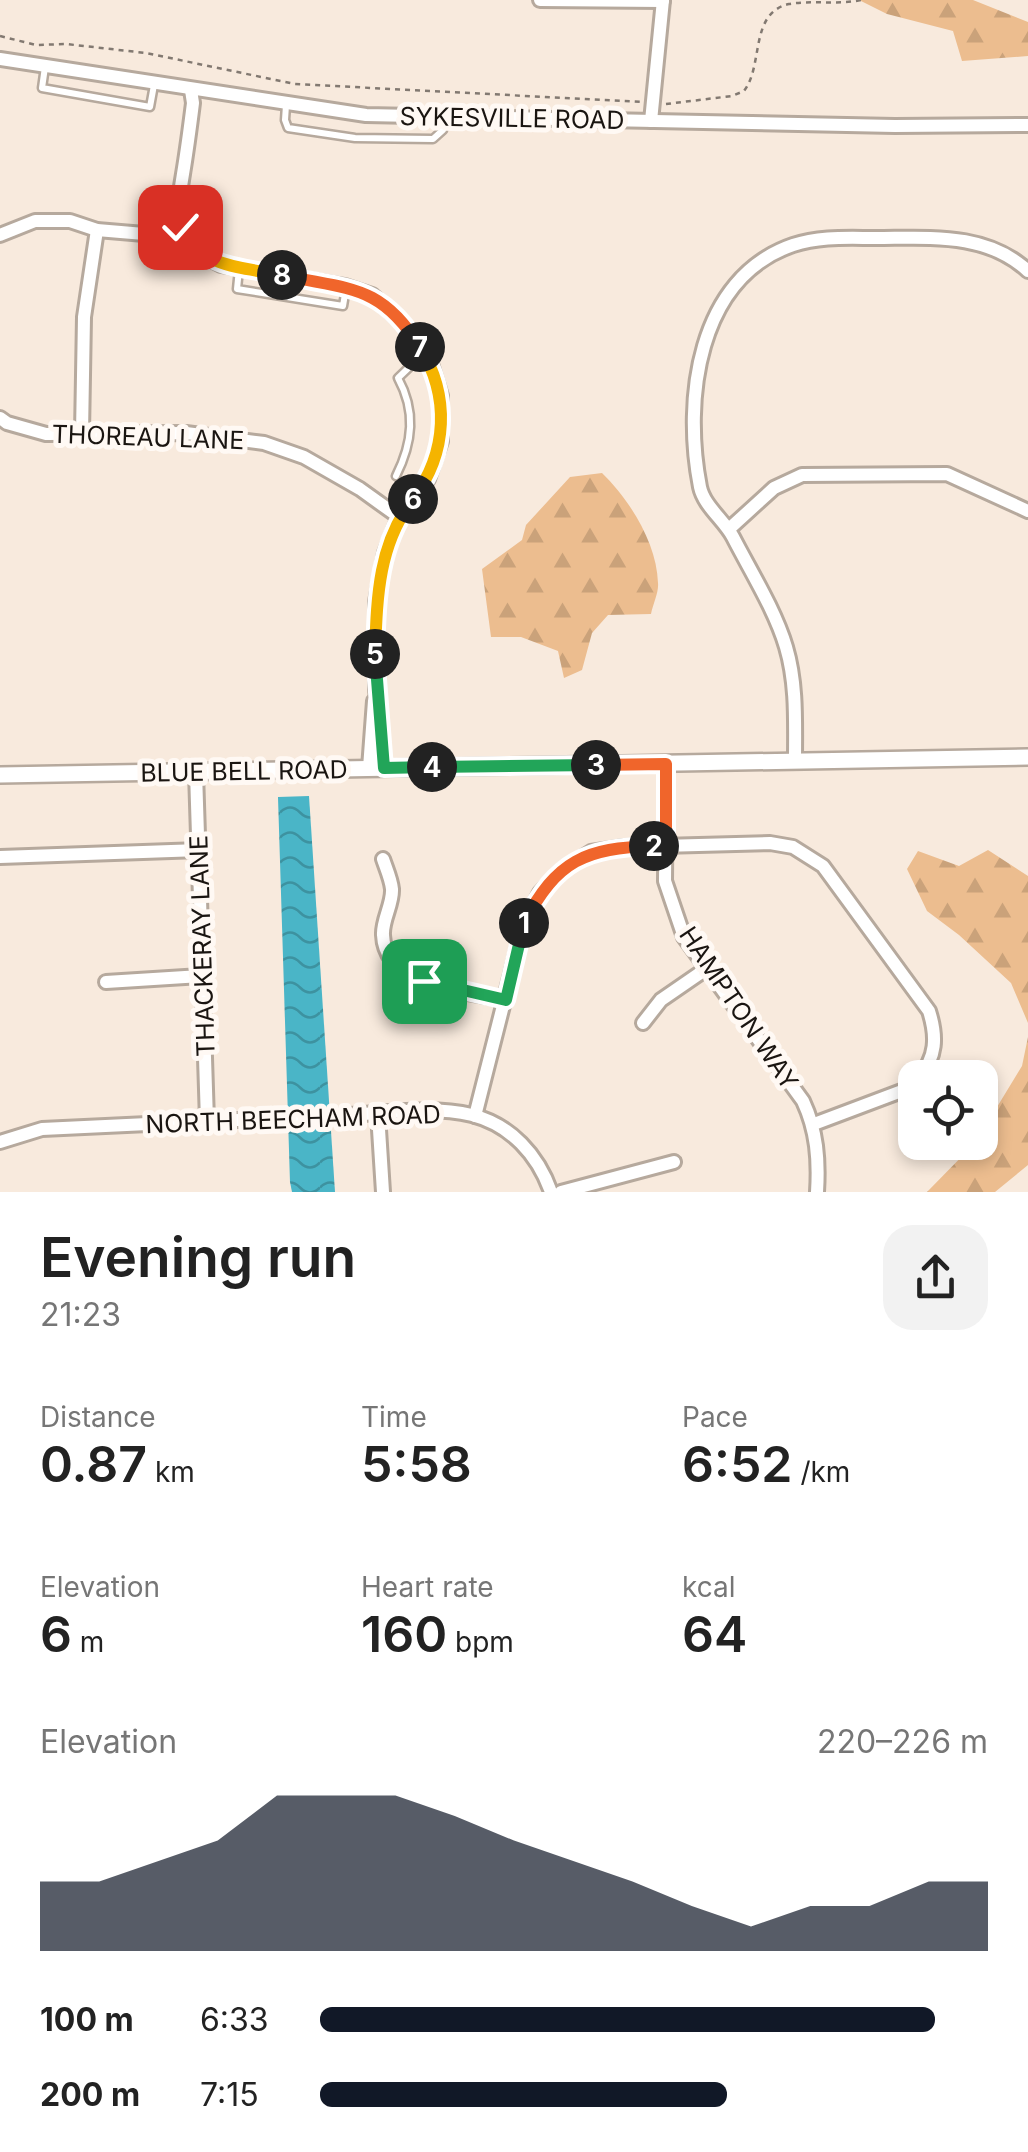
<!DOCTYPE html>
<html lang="en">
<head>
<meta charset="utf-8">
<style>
  body { margin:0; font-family:Inter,sans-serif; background:#f2f2f2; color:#222; height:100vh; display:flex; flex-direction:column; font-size:38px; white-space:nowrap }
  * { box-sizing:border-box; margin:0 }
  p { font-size:32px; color:#767676 }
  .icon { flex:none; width:55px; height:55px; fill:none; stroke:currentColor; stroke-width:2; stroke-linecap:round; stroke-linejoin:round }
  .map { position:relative; height:1192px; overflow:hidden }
  .details { display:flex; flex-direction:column; background:#fff; flex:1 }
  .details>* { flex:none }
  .fabs { position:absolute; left:898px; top:1060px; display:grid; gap:20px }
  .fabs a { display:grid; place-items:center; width:100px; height:100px; border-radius:20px; background:#fff; box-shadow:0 5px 15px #0003; font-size:50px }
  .pin { position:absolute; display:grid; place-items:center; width:85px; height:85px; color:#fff; margin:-42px; border-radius:20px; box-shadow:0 5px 15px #0006 }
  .km { position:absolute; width:50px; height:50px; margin:-25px; border-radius:50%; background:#222; color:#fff; font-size:28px; line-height:50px; text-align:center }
  .round { display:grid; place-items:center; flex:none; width:105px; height:105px; border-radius:30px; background:#f2f2f2 }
  .head { display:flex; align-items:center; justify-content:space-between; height:170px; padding:0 40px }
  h1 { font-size:55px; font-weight:600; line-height:75px }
  .metrics { display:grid; grid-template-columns:repeat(3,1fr); gap:15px; height:170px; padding:10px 40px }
  .metrics div { display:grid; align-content:center }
  .metrics b { font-size:50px; font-weight:600 }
  .metrics small { font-size:28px; font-weight:400 }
  .metrics p { font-size:28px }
  .chart { height:280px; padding:20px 40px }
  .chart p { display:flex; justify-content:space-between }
  .chart svg { width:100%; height:180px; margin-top:10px; fill:#111827; opacity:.7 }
  ul { padding:0 40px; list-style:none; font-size:32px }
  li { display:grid; grid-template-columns:160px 120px 1fr; align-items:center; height:75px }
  li i { height:25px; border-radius:12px; background:#111827 }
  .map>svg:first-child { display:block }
  .forest { fill:url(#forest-firs) }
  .water { fill:url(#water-waves) }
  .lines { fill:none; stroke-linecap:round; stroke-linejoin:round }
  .service-casing { stroke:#b6a99d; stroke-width:11 }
  .minor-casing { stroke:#b6a99d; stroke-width:18 }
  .tertiary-casing { stroke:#b6a99d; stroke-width:20 }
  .path { stroke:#827971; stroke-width:2.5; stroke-dasharray:5 5; stroke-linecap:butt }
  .service { stroke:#fff; stroke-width:6 }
  .minor { stroke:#fff; stroke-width:12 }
  .tertiary { stroke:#fff; stroke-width:15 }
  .split-1-casing { stroke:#fff; stroke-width:20 }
  .split-2-casing { stroke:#fff; stroke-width:20 }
  .split-3-casing { stroke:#fff; stroke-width:20 }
  .split-4-casing { stroke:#fff; stroke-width:20 }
  .split-5-casing { stroke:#fff; stroke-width:20 }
  .split-6-casing { stroke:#fff; stroke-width:20 }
  .split-7-casing { stroke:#fff; stroke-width:20 }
  .split-8-casing { stroke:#fff; stroke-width:20 }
  .split-9-casing { stroke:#fff; stroke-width:20 }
  .split-1 { stroke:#22a559; stroke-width:12 }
  .split-2 { stroke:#f0652b; stroke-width:12 }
  .split-3 { stroke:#f0652b; stroke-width:12 }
  .split-4 { stroke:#22a559; stroke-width:12 }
  .split-5 { stroke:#22a559; stroke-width:12 }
  .split-6 { stroke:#f5b400; stroke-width:12 }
  .split-7 { stroke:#f5b400; stroke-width:12 }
  .split-8 { stroke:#f0652b; stroke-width:12 }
  .split-9 { stroke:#f5b400; stroke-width:12 }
  .labels { text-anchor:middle; stroke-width:10; stroke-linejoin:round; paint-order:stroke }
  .street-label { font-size:25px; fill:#1a1511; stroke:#fff9f4 }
</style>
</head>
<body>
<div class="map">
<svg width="1028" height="1192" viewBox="0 0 1028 1192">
  <defs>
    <pattern id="forest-firs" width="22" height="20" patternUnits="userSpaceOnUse" patternTransform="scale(2.5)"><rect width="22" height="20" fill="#ecbd8f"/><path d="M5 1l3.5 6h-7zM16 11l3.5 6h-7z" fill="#caa27a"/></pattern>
    <pattern id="water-waves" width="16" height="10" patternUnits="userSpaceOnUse" patternTransform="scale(2.5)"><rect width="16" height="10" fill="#4ab5c7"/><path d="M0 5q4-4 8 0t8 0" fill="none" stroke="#3d92a0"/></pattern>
  </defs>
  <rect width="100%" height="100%" fill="#f8eadd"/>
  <g class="forest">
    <path d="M859 0H973L1028 22V56L962 61 953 31 887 14Z"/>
    <path d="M602 473C629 499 657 543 658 583 659 592 653 604 651 614L608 615 592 633 582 670 564 678 558 651 521 637H491L482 569 522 540 526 525 570 477Z"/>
    <path d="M988 850 1028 876V1023L1011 983 959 935 927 911 907 869 918 851 959 866Z"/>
    <path d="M1028 1037V1165L995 1192H927L975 1143 980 1142V1135L1022 1066Z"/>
  </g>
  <path class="water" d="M309 796 335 1192H292L290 1182 278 797Z"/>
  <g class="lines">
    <g class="service-casing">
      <g id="service">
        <path d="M45 67 42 88 150 107 154 85"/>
        <path d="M286 105 285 120 288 128 355 138 433 139 443 130 445 116"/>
        <path d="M239 269 237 289 343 306 346 288"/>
        <path d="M396 476C413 442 416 411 398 378L423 354"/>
      </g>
    </g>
    <g class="minor-casing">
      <g id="minor">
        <path d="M540 0 663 1"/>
        <path d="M0 59 366 115 895 126 1028 125"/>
        <path d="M191 90 193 103C190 127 187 150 183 174 175 222 173 241 221 265L345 286 372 295 403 323 431 364 441 396V441L428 479 399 517 385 553 376 602V689L384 768"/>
        <path d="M651 121 663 0"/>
        <path d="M0 235 35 221H70L97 230 156 235 180 227"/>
        <path d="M0 418 7 423 46 434 186 433 264 443 304 457 360 489 399 517"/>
        <path d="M82 433 84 317 97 230"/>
        <path d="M729 529 774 488 802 475 947 474 1028 511"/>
        <path d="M795 761C795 723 797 684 786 647 775 610 751 572 733 537 724 520 704 506 700 487 683 400 697 278 793 245 820 236 848 238 876 238 929 238 986 232 1028 271"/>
        <path d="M666 763 665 881 684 937 803 1101C817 1131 819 1160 817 1192"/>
        <path d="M369 768 374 701"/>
        <path d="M196 772 207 1121"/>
        <path d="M0 857 200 850"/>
        <path d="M383 859C386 868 391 879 392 889 393 904 382 920 383 935 385 988 467 991 505 1000"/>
        <path d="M106 982 201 976"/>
        <path d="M643 1023 661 1000 706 969"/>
        <path d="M378 1114 383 1192"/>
        <path d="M475 1116 524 923 540 893 561 871 591 852 624 847 770 843 793 847 823 866 929 1011C937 1036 937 1058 918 1078"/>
        <path d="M814 1124 907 1089 915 1081"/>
        <path d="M0 1142 42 1129C139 1124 237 1120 334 1116 378 1114 429 1105 472 1115 511 1125 538 1155 551 1192"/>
        <path d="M561 1192 674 1162"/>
      </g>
    </g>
    <g class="tertiary-casing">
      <path id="tertiary" d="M0 775 1028 757"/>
    </g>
    <g class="path">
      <path d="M0 36 36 45 66 44 146 53 295 84 643 102"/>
      <path d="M666 104 732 96 744 91C764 65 749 13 789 4 812 0 837 5 861 0"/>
    </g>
    <use href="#service" class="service"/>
    <use href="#minor" class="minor"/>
    <use href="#tertiary" class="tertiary"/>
  </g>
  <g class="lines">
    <g class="split-1-casing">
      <path id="split-1" d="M424 981 506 1000 524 923"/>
    </g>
    <g class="split-2-casing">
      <path id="split-2" d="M524 923C557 860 585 848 654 846"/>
    </g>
    <g class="split-3-casing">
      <path id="split-3" d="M596 765 666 764V845L654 846"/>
    </g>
    <g class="split-4-casing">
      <path id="split-4" d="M432 767 596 765"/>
    </g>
    <g class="split-5-casing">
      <path id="split-5" d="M375 654 384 768 432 767"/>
    </g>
    <g class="split-6-casing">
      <path id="split-6" d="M375 654C377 597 378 545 413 499"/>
    </g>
    <g class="split-7-casing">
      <path id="split-7" d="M413 499C448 452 450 396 420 347"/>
    </g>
    <g class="split-8-casing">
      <path id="split-8" d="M282 275C348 290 380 283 420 347"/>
    </g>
    <g class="split-9-casing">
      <path id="split-9" d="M180 227C202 269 242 267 282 275"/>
    </g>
    <use href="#split-1" class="split-1"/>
    <use href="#split-2" class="split-2"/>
    <use href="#split-3" class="split-3"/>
    <use href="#split-4" class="split-4"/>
    <use href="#split-5" class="split-5"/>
    <use href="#split-6" class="split-6"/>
    <use href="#split-7" class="split-7"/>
    <use href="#split-8" class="split-8"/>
    <use href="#split-9" class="split-9"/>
  </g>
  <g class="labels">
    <g class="street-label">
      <text transform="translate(512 118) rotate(1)" y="9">SYKESVILLE ROAD</text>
      <text transform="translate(148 437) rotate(2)" y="9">THOREAU LANE</text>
      <text transform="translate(244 771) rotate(-1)" y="9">BLUE BELL ROAD</text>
      <text transform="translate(202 946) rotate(-92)" y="9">THACKERAY LANE</text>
      <text transform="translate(739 1008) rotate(56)" y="9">HAMPTON WAY</text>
      <text transform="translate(293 1119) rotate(-2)" y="9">NORTH BEECHAM ROAD</text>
    </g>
  </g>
</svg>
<div class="fabs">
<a><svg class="icon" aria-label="locate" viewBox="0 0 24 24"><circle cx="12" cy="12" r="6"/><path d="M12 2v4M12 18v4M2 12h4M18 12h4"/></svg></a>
</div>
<div class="pin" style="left:424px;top:981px;background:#1e9e55"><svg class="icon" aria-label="arrive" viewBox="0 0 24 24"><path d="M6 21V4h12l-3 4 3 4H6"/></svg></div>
<div class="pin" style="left:180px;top:227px;background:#d93025"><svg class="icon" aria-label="check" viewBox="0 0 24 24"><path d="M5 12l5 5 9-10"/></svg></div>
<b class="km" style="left:524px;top:923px">1</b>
<b class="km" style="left:654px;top:846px">2</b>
<b class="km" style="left:596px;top:765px">3</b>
<b class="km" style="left:432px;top:767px">4</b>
<b class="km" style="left:375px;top:654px">5</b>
<b class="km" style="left:413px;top:499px">6</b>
<b class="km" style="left:420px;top:347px">7</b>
<b class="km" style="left:282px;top:275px">8</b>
</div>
<section class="details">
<div class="head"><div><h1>Evening run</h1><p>21:23</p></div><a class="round"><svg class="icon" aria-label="share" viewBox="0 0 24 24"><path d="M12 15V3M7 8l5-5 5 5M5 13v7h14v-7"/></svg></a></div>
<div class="metrics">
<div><p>Distance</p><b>0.87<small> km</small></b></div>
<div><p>Time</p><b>5:58</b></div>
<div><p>Pace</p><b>6:52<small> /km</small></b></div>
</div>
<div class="metrics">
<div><p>Elevation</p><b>6<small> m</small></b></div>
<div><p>Heart rate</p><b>160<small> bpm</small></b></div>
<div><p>kcal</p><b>64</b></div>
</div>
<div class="chart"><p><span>Elevation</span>220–226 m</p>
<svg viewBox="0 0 160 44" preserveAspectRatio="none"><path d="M0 44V27L10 27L20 22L30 17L40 6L50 6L60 6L70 11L80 17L90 22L100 27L110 33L120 38L130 33L140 33L150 27L160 27V44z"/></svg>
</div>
<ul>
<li><b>100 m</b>6:33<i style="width:92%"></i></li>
<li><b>200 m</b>7:15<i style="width:61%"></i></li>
</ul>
</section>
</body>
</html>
